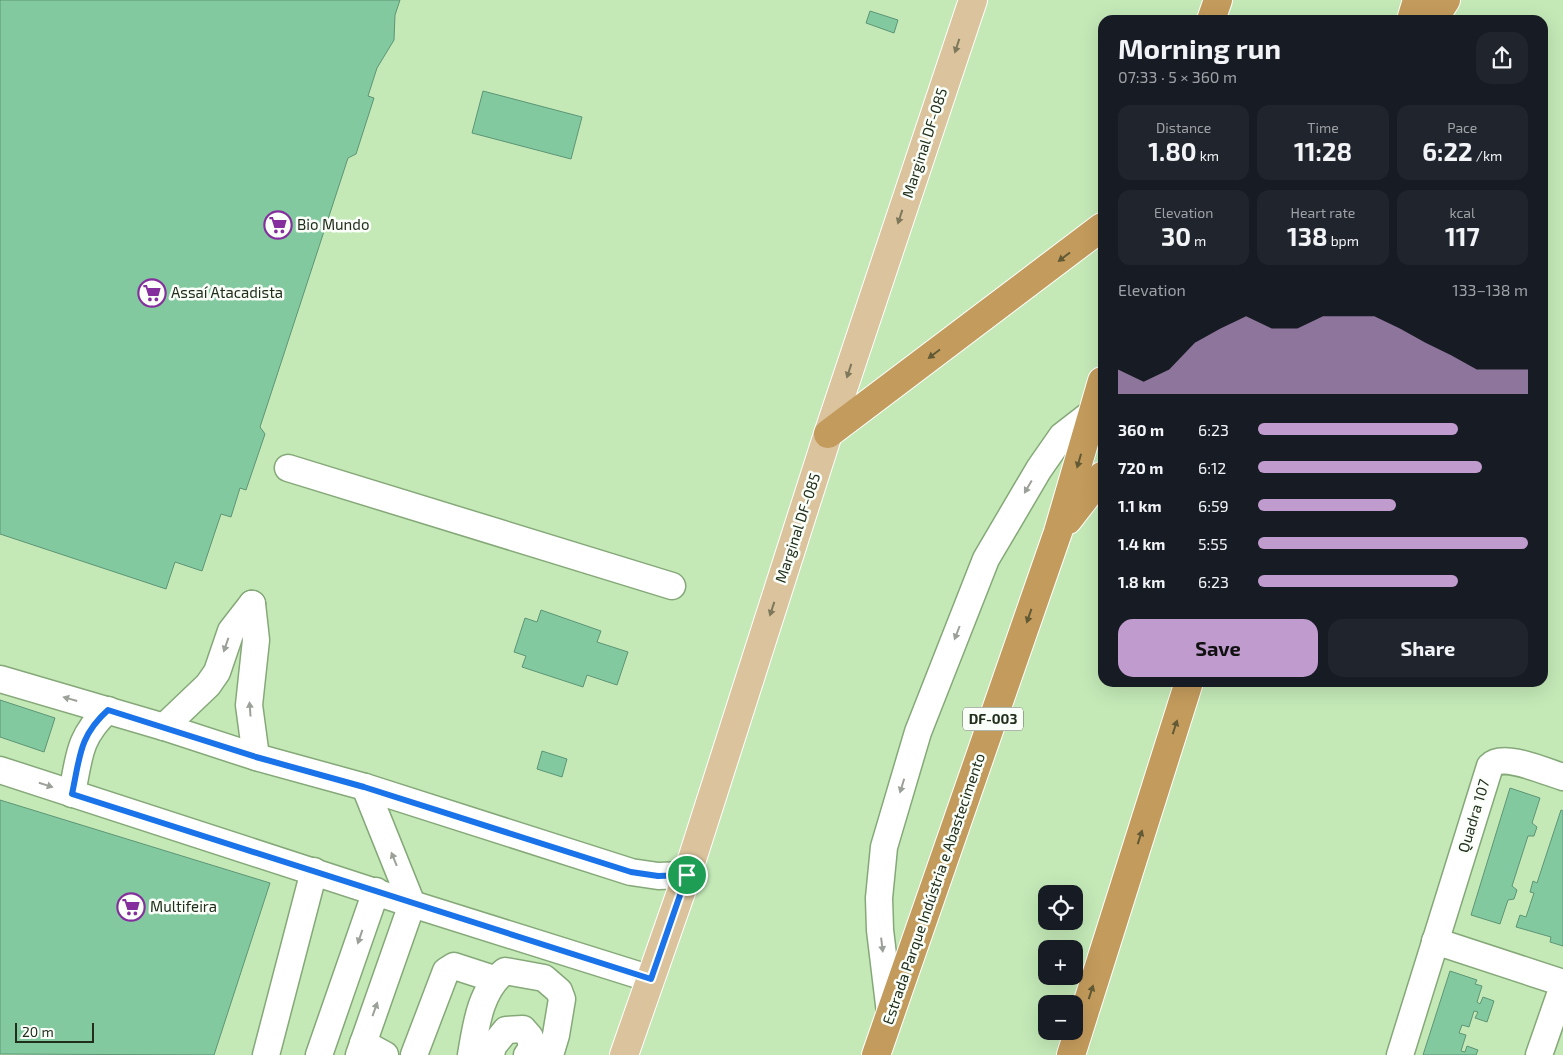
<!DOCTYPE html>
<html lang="en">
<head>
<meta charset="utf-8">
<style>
  body { margin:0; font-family:"Exo 2",sans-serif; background:#20242c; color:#f1f3f6; height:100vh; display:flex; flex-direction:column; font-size:19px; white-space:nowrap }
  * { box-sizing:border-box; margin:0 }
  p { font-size:16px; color:#9ea1a6 }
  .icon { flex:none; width:28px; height:28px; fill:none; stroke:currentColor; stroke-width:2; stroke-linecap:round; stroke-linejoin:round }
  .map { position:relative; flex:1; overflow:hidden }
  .sheet { position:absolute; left:1098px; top:15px; width:450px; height:672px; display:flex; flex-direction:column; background:#171b24; border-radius:15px; box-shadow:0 5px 20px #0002 }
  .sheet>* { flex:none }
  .controls { position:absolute; left:1038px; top:885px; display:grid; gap:10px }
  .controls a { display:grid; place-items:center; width:45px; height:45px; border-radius:10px; background:#171b24; box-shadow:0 5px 20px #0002; font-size:25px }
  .scale { position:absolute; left:15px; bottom:12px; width:79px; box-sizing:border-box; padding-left:5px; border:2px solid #202e1b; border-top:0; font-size:14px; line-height:18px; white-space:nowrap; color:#202e1b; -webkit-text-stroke:4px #fbfff9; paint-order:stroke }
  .pin { position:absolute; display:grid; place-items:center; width:42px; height:42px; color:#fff; margin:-21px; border:2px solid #fff; border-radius:50%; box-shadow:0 1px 5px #0007 }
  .round { display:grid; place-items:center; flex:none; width:52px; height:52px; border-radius:15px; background:#20242c }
  .summary { display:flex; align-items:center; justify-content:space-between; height:85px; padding:0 20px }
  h1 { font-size:28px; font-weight:700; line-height:38px }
  .metrics { display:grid; grid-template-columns:repeat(3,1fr); gap:8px; height:85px; padding:5px 20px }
  .metrics div { display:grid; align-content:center; border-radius:12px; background:#20242c; text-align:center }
  .metrics b { font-size:25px; font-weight:700 }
  .metrics small { font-size:14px; font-weight:400 }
  .metrics p { font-size:14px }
  .chart { height:140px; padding:10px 20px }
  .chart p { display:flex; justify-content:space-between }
  .chart svg { width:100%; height:90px; margin-top:5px; fill:#c09bce; opacity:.7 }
  .primary-button { display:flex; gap:10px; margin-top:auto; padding:10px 20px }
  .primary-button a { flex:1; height:58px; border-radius:15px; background:#c09bce; color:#111; font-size:20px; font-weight:700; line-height:58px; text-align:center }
  .primary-button a+a { background:#20242c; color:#f1f3f6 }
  ul { padding:0 20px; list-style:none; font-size:16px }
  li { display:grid; grid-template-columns:80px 60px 1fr; align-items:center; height:38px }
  li i { height:12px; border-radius:6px; background:#c09bce }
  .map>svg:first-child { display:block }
  .building { fill:#83c9a0; stroke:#5d9575 }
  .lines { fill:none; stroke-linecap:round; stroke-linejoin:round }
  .minor-casing { stroke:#85a878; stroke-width:29 }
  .major-casing { stroke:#fff; stroke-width:30 }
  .highway-casing { stroke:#fff; stroke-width:30 }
  .minor { stroke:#fff; stroke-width:26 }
  .major { stroke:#dbc39d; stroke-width:28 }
  .highway { stroke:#c39b5c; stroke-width:28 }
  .oneway { fill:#7e785c }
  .oneway2 { fill:#615a35 }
  .oneway3 { fill:#9ba198 }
  .route-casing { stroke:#fff; stroke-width:10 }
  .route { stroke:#1a73e8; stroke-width:6 }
  .labels { text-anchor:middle; stroke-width:5; stroke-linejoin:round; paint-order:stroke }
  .shield { fill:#fbfff9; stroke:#626d5e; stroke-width:1 }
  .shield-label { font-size:14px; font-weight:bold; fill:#202e1b }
  .street-label { font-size:15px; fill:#202e1b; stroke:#fbfff9 }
  .poi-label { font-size:15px; fill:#202e1b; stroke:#fbfff9; text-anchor:start }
</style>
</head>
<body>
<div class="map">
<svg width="1563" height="1055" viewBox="0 0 1563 1055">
  <rect width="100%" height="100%" fill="#c4e9b7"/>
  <g class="building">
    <path d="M0 0H400L395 15 394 40 377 68 368 96 374 98 356 154 348 158 260 427 265 434 246 490 240 488 231 517 221 514 202 571 175 562 166 589 0 534Z"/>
    <path d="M870 11 898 20 894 33 866 23Z"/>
    <path d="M483 91 582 117 571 159 472 133Z"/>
    <path d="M541 610 601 631 597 642 628 652 617 685 587 675 583 687 522 667 526 656 514 652 525 618 537 622Z"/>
    <path d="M0 700 55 718 44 752 0 737Z"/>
    <path d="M542 751 567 759 562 777 537 769Z"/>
    <path d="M1510 788 1540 798 1532 823 1537 827 1534 836H1528L1512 886 1517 890 1514 899 1508 900 1500 924 1471 915Z"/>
    <path d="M0 800 270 883 214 1055 0 1054Z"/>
    <path d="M1561 810 1563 811V946L1550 942 1551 937 1516 927 1520 915 1526 917 1534 893 1530 892 1533 881 1537 883Z"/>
    <path d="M1450 971 1477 980 1475 984 1482 986 1477 1002 1480 1004 1483 997 1494 1001 1487 1022 1475 1018 1478 1012 1474 1011 1469 1027 1462 1025 1459 1033 1466 1035 1461 1051 1465 1052 1467 1046 1478 1050 1476 1055H1423Z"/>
  </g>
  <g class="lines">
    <g class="minor-casing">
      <g id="minor">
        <path d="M288 468 672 586"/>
        <path d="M252 604 256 640 249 705 256 757"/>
        <path d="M0 679 164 727 256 757 365 787 631 872 658 876 687 875"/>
        <path d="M164 727 208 685 217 672 231 631 252 604"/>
        <path d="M0 770 412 904 651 979"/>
        <path d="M72 794C79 757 79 736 108 710"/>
        <path d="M1435 941 1563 983"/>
        <path d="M890 1013 880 930 879 898 884 847 918 732 986 559 1039 469 1062 436 1093 412"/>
        <path d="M363 1043 385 1055"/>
        <path d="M266 1055 314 871"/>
        <path d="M319 1055 376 891"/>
        <path d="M359 1055 412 904 365 787"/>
        <path d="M414 1055 446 971 454 966 494 979"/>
        <path d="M471 1055C476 1026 480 990 505 971L544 978 559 991 562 999 556 1035 550 1055"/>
        <path d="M491 1055 493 1046 506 1030 523 1029 530 1037 532 1049 527 1055"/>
        <path d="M1400 1055 1490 766C1503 752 1546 772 1563 777"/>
        <path d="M1539 1055 1563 986"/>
      </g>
    </g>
    <g class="major-casing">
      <path id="major" d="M624 1055 687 875 828 434 973 0"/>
    </g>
    <g class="highway-casing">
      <g id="highway">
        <path d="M1211 20 1218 0"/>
        <path d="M1411 20 1417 0"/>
        <path d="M1433 20 1446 0"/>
        <path d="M828 434 1102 227"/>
        <path d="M1068 520 1102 476"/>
        <path d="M876 1055 1058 532 1102 381"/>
        <path d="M1071 1055 1189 682"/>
      </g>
    </g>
    <use href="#minor" class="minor"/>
    <use href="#major" class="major"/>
    <use href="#highway" class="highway"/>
  </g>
  <defs><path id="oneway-solid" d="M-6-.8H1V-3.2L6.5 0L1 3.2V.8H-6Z" transform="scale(1.25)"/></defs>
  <g class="oneway">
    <use href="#oneway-solid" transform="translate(957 46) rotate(108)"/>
    <use href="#oneway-solid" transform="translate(900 217) rotate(108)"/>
    <use href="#oneway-solid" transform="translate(849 371) rotate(108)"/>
    <use href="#oneway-solid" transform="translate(772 609) rotate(108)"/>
  </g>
  <g class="oneway2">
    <use href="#oneway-solid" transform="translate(1064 257) rotate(143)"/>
    <use href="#oneway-solid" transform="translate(934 354) rotate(143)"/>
    <use href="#oneway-solid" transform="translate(1079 461) rotate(106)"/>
    <use href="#oneway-solid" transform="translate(1029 616) rotate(109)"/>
    <use href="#oneway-solid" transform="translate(1175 727) rotate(-72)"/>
    <use href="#oneway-solid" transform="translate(1140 837) rotate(-72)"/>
    <use href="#oneway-solid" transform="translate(1091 992) rotate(-72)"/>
  </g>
  <g class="oneway3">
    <use href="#oneway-solid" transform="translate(1028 487) rotate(120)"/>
    <use href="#oneway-solid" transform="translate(957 633) rotate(111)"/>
    <use href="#oneway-solid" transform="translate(226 645) rotate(109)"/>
    <use href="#oneway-solid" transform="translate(70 699) rotate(-164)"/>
    <use href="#oneway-solid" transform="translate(250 709) rotate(-94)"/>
    <use href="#oneway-solid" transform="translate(46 785) rotate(18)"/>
    <use href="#oneway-solid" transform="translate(902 786) rotate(107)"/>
    <use href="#oneway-solid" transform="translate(394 859) rotate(-112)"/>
    <use href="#oneway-solid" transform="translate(360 937) rotate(109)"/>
    <use href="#oneway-solid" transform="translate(882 945) rotate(83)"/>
    <use href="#oneway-solid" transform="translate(375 1009) rotate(-70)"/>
  </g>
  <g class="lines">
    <g class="route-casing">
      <path id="route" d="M108 710 256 757 364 787 631 872 658 876 687 875 651 979 72 794C80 757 79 736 108 710Z"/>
    </g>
    <use href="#route" class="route"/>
  </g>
  <defs>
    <g id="supermarket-ring" transform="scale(1.4375)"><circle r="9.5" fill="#fbfff9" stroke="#842f9d" stroke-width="1.5"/><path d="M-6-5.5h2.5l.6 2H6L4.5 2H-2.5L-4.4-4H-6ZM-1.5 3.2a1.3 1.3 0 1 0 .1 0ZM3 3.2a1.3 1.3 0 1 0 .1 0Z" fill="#842f9d"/></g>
  </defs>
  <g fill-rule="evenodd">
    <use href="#supermarket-ring" x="278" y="225"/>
    <use href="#supermarket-ring" x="152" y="293"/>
    <use href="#supermarket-ring" x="131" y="907"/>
  </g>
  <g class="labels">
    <rect class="shield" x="963" y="707.5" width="60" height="23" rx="4"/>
    <g class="shield-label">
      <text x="993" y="724">DF-003</text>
    </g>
    <g class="street-label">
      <text transform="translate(925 143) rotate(-72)" y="5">Marginal DF-085</text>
      <text transform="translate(798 528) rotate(-72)" y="5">Marginal DF-085</text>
      <text transform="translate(1474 816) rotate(-73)" y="5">Quadra 107</text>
      <text transform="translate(934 889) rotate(-71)" y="5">Estrada Parque Indústria e Abastecimento</text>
    </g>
    <g class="poi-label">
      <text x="297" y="230">Bio Mundo</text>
      <text x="171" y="298">Assaí Atacadista</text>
      <text x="150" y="912">Multifeira</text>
    </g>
  </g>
</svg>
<div class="controls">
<a><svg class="icon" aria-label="locate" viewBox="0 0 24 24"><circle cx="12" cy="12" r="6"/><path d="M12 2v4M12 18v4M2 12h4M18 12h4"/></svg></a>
<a>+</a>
<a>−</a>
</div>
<div class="scale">20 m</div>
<div class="pin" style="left:687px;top:875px;background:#1e9e55"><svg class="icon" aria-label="arrive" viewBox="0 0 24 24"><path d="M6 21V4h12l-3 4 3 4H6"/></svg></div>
<section class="sheet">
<div class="summary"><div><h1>Morning run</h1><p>07:33 · 5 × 360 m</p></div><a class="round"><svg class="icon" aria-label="share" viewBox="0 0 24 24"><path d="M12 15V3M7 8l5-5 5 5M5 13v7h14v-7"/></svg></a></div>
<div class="metrics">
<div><p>Distance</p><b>1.80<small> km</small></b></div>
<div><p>Time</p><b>11:28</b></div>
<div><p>Pace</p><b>6:22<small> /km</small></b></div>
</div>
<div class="metrics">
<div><p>Elevation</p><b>30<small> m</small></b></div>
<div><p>Heart rate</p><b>138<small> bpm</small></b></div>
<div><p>kcal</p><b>117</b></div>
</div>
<div class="chart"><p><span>Elevation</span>133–138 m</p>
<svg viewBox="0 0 160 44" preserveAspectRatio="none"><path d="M0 44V32L10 38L20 32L30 19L40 12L50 6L60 12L70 12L80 6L90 6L100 6L110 12L120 19L130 25L140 32L150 32L160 32V44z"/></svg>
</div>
<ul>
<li><b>360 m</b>6:23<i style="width:74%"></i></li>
<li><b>720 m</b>6:12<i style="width:83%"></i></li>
<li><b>1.1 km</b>6:59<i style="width:51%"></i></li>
<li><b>1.4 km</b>5:55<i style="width:100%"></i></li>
<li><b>1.8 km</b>6:23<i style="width:74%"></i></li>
</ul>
<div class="primary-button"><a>Save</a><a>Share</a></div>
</section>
</div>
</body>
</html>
